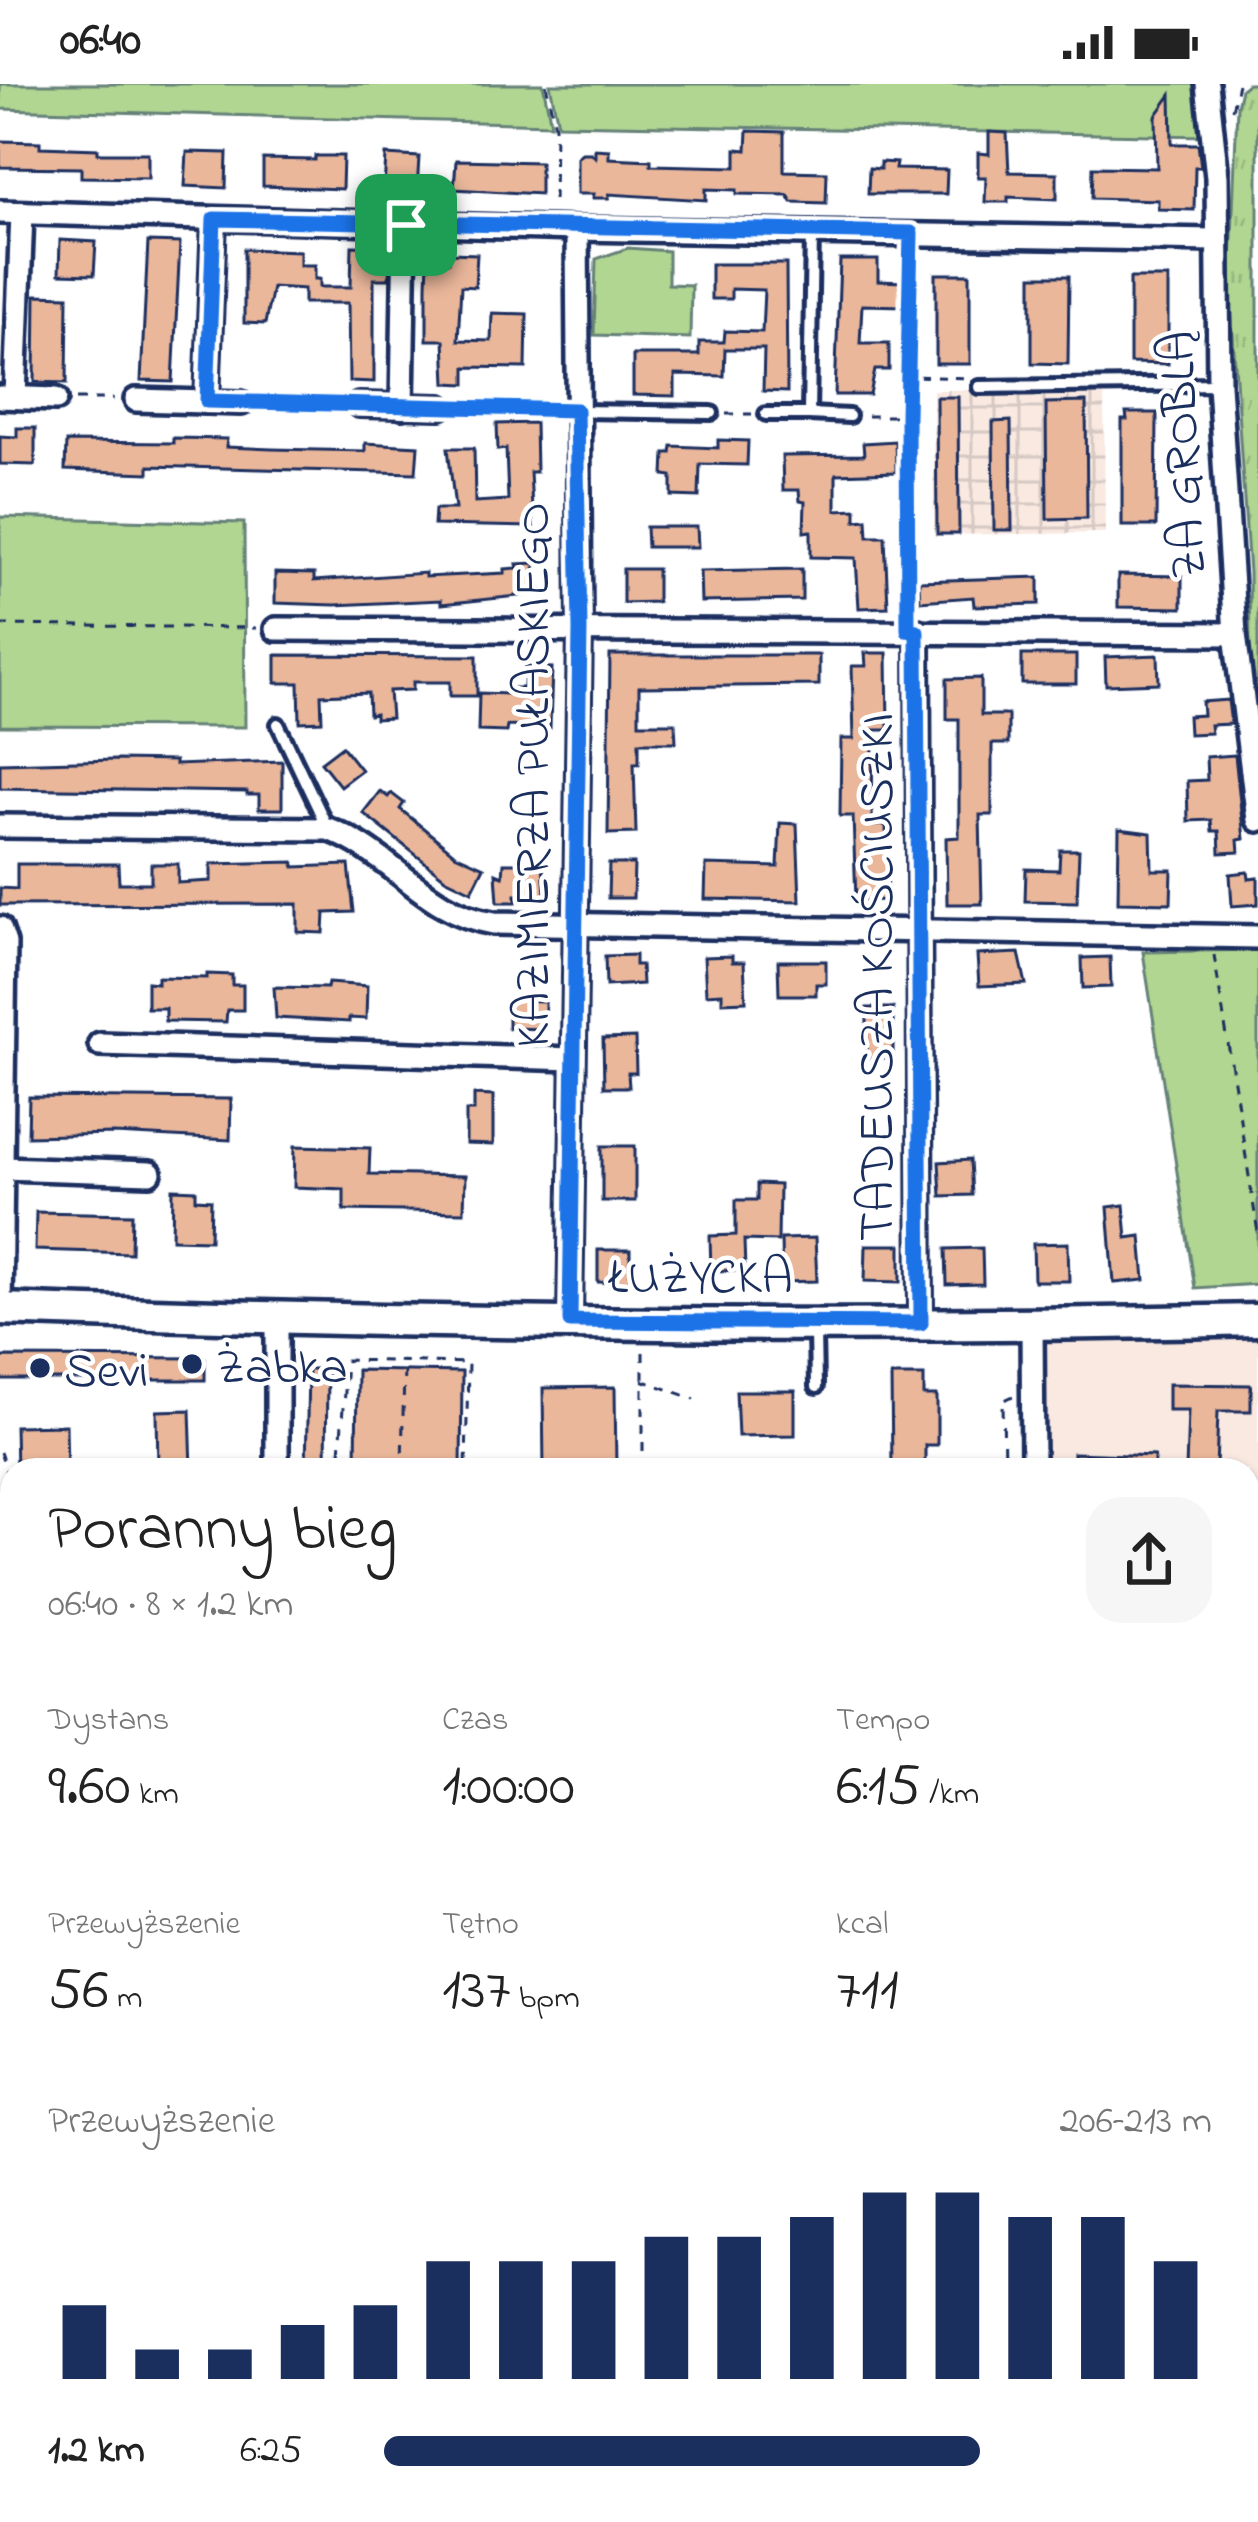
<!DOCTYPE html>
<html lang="pl">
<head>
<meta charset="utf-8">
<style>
  body { margin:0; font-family:"Indie Flower",sans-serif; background:#f6f6f6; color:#222; height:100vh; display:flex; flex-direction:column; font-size:45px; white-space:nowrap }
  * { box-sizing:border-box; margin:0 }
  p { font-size:39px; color:#767676 }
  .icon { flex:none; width:66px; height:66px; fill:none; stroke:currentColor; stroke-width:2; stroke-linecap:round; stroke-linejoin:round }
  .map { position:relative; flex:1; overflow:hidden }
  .drawer { position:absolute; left:0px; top:1374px; width:1260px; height:1065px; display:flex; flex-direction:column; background:#fff; border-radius:36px 36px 0 0; box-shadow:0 3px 9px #0004 }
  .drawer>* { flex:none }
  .pin { position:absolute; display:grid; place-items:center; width:102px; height:102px; color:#fff; margin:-51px; border-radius:24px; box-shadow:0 6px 18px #0006 }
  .round { display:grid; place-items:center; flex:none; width:126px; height:126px; border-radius:36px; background:#f6f6f6 }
  .overview { display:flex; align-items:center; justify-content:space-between; height:204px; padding:0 48px }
  h1 { font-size:66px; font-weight:600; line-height:90px }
  .stats { display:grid; grid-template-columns:repeat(3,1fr); gap:18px; height:204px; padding:12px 48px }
  .stats div { display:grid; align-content:center }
  .stats b { font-size:60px; font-weight:600 }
  .stats small { font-size:33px; font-weight:400 }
  .stats p { font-size:33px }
  .chart { height:336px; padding:24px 48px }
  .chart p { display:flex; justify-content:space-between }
  .chart svg { width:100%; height:216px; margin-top:12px; stroke:#1b2f5e; stroke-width:6 }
  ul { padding:0 48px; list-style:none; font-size:39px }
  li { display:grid; grid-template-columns:192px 144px 1fr; align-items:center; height:90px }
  li i { height:30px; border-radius:15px; background:#1b2f5e }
  .status { display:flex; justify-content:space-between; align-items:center; height:84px; padding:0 60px; background:#fff; direction:ltr }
  .status svg { height:33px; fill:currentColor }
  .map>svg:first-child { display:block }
  .built { fill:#f9e9e1 }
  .industrial { fill:url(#industrial-grid) }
  .grass { fill:url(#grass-tufts); stroke:#668278; stroke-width:3 }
  .green { fill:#b0d691; stroke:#668278; stroke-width:3 }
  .building { fill:#eab79b; stroke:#1b2f5e; stroke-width:3 }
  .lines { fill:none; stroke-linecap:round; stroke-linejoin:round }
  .lane-casing { stroke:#1b2f5e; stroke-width:20 }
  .street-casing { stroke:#1b2f5e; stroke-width:30 }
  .secondary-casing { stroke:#1b2f5e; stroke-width:39 }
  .path { stroke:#1b2f5e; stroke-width:3; stroke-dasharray:9 9; stroke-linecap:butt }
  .lane { stroke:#fff; stroke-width:10 }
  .street { stroke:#fff; stroke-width:21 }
  .secondary { stroke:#fff; stroke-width:30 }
  .route-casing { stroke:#fff; stroke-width:24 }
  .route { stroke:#1a73e8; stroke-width:15 }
  .poi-dot { fill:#1b2f5e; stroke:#fff; stroke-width:4.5 }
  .labels { text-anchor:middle; stroke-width:9; stroke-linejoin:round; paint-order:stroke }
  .street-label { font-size:51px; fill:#1b2f5e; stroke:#fff }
  .poi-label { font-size:51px; fill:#1b2f5e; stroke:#fff; text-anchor:start }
</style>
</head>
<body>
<div class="status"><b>06:40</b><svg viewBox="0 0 49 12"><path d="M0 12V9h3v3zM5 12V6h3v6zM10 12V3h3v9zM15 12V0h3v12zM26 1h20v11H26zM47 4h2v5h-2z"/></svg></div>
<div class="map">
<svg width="1258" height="2438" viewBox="0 0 1258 2438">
  <defs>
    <pattern id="industrial-grid" width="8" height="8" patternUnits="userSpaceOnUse" patternTransform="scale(3)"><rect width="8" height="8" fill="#f9e9e1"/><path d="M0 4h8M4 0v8" fill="none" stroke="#d5c8c3"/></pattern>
    <pattern id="grass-tufts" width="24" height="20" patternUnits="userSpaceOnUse" patternTransform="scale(3)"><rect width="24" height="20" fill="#b0d691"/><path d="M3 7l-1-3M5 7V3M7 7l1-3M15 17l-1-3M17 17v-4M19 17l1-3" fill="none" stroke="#97b87f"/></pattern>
  </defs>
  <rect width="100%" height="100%" fill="#fff"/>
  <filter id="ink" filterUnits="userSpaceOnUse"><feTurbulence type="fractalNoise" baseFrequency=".00833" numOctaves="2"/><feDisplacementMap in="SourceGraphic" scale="24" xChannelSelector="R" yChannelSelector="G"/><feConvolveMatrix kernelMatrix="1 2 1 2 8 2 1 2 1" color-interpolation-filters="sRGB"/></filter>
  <g filter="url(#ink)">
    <g class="built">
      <path d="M1045 1249 1258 1253V1651L1248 1652V1386H1047Z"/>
      <rect x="1248" y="1878" width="10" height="197"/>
    </g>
    <g class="industrial">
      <path d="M933 306H1104L1105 449 934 451Z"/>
      <path d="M1258 1650V1842H1248V1651Z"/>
    </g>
    <path class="grass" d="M1247 0H1258V648L1250 569 1249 489 1230 206 1237 22 1241 5Z"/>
    <g class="green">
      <path d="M0 0H543L551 40 0 25Z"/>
      <path d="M550 0H1197L1207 52 558 40Z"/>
      <path d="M628 164 668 167V200L691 201 690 254 594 251 596 175Z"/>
      <path d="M0 433 244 439 245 643 0 642Z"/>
      <path d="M1258 866V1200L1195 1204 1143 868Z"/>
      <path d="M1248 1410H1258V1651L1248 1652Z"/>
    </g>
    <g class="building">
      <path d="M1171 11 1172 60H1198L1201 83H1195L1194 126 1158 125V116L1092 114 1093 83 1157 84 1156 32Z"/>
      <path d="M748 47 784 48V87L827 88 826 119 792 118 788 111 737 110V106L706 105V116L609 110V114H593L594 110H577V73L582 69H591L595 73V65L609 66V74L651 76V81L736 83V65L747 66Z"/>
      <path d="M989 48 1007 49 1009 88 1057 89V115L1008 113V118H985L986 93H978V69L989 70Z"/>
      <path d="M0 57 40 58V63L98 65V69H148V94L81 93V84L0 83Z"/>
      <path d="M187 68 227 69 226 104 185 102Z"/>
      <path d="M386 71 419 73 417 107 384 105Z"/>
      <path d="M315 72H343L342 105 263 102V75L315 76Z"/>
      <path d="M456 76 540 78V110L454 105Z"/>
      <path d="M880 78 896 79 895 85 947 86 946 110H868L869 84 880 85Z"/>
      <path d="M60 156 96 158 94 191 59 190Z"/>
      <path d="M148 158 180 159 173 298 141 297Z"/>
      <path d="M352 162 390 163 389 195H374V298L349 297 348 219H304V205L272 203 265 240 244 239V165L300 167V181H315V195H320V203H351Z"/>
      <path d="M449 169 477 170 475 203 461 202 458 256 491 257 492 229 527 230 526 284 466 283V300L446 299 444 256H427V201L428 177 449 178Z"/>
      <path d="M840 176H878V197L905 198 904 222 862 221 860 259H889V286H875L870 311H835Z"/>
      <path d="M711 180H786L787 308 763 307 764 265H725L724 292 675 291V312L633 311V271H699V258H724L725 247 762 248 764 206 731 205V215H711Z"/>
      <rect x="936" y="190" width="34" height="90"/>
      <path d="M1032 192H1069L1068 280 1032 279Z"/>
      <path d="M1130 194H1168V280L1130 279Z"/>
      <path d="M36 211 68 212 67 299 35 298Z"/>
      <path d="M936 313H958L959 450H937Z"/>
      <path d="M1086 318 1087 434 1047 435 1046 319Z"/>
      <path d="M1126 329H1157L1156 442H1122V336H1127Z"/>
      <path d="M1011 337 1012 446H994L993 338Z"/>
      <path d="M535 339 536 388H530L533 443 434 441 435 425H455L448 364H474L475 418 508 416 506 365 498 366 497 340Z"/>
      <path d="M17 344H35V381L0 380V352L17 353Z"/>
      <path d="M173 354 227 355 226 363 272 365 365 367V359L418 362 416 389 149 382V389L65 386 66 358 173 359Z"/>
      <path d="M718 356 748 357 747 381 700 380 699 413 672 412V392L664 391 665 369H671L672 362 718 364Z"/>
      <path d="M895 357 896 388 836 390V426L856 425V436L867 435 868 452H885L888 523 859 524 856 474 811 473V447L804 448 805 418 800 417 799 406H783L782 372 864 371 863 359Z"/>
      <path d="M646 443H697L698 463H647Z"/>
      <path d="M535 479 537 510 441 520V516L335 521 275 519V489L314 490V497L425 489V493L505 489V485L518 484 517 480Z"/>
      <path d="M623 485H657V518L623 519Z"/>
      <path d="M802 485V516L701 518 700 487Z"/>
      <path d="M1118 491 1182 492V524L1118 523Z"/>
      <path d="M1039 493V520L974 522 973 513 920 517 919 497Z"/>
      <path d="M865 569H887L888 646H873L872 742 886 741 888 816 856 817 853 732H840L841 655H854L852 582H866Z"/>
      <path d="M276 571 477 572V612H450V598H413V606L389 607 391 634 375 635V630L369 631 368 609 321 611 322 637 300 638 299 599H276Z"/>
      <path d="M610 571H819V601L639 603V639H675L676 658H639V679H634L636 749 608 750Z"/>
      <rect x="1022" y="571" width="54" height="29"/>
      <path d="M1158 571 1159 599 1106 601 1105 573Z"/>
      <path d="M525 583 552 584 550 644 507 642 506 648 478 647 479 609 509 610V604H524Z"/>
      <path d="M981 594V631H1008V660H992V731H980L982 820H947L946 754 959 753V635H947V595Z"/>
      <path d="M1228 616 1231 640 1210 641 1211 649 1189 650 1188 632 1203 631 1202 618Z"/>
      <path d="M342 662 361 686 340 702 321 678Z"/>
      <path d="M1235 671 1244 755 1238 756 1239 768 1220 769 1219 747H1212L1211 736 1188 737 1187 697 1207 696 1206 673Z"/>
      <path d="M117 676 175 677V681L282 677V725H259V711H247V708L0 704V679Z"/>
      <path d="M380 707 388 713 391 709 404 719 400 725 455 770 484 783 472 807 445 794 363 729Z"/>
      <path d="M780 739 797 740 800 817 705 815 706 781 778 783Z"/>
      <path d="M1119 745 1151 749 1152 786H1172L1171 819 1118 818Z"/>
      <path d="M1060 766H1079L1077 818 1025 817 1026 785 1059 786Z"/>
      <path d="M294 778V783L349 781 354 828 325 829 324 849 298 848V820L0 821V804L17 805V780H118L119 799H151V780H178V799L211 797V780Z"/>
      <path d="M504 779H543L545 811H516V818H498L496 789 503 792Z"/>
      <path d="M609 780H634L633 814H608Z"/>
      <path d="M1248 788 1249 795 1258 794V820L1232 822 1230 790Z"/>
      <path d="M1019 869 1026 900 979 902 977 871Z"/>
      <path d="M635 871V881H641L642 900 606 902 605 872Z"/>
      <path d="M732 872V878H744L746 917 722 918V909L706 910 704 873Z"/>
      <path d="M1110 873 1111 903 1083 904 1082 874Z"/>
      <path d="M778 877H826V900H816V911H779Z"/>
      <path d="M207 890 232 891V901H243V926H227L226 938 165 937V924H147V898L157 899V893L207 894Z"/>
      <path d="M328 899 367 902 366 935 349 934V938L276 934 274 903 327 904Z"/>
      <path d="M508 916 545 917V945L508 944Z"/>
      <rect x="867" y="924" width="26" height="50"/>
      <path d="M635 954 636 989H628L629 1003H604L603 955Z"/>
      <path d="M474 1011 493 1012V1061L466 1060V1027H474Z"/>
      <path d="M29 1013 231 1015 230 1056 114 1050 28 1052Z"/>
      <path d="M295 1062 370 1064 369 1090 465 1092 464 1128 344 1126V1105L294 1103Z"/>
      <rect x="602" y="1062" width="33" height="55"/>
      <path d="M970 1076 972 1111 941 1112 939 1078Z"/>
      <path d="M757 1100 779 1101 778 1157 744 1156 745 1186 711 1187 710 1152 736 1151V1116H757Z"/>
      <path d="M173 1105 196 1106V1115L211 1116 210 1156 172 1155Z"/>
      <path d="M1124 1121 1127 1154 1141 1152 1145 1196 1114 1199 1108 1123Z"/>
      <path d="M36 1128 132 1130 131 1169 35 1166Z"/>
      <path d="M815 1154 817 1197 782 1198 781 1155Z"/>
      <path d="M1068 1159 1069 1197H1034L1033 1160Z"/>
      <path d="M866 1161H901V1198L865 1197Z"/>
      <path d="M982 1164 983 1200 947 1201 946 1165Z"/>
      <path d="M598 1166H630V1199L598 1198Z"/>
      <path d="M0 1273 205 1274V1296H0Z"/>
      <path d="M308 1285H327L326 1386H306Z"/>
      <path d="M357 1286 462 1288 461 1386H356Z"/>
      <path d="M891 1292H924V1312H937V1361H925V1386H892Z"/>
      <path d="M1168 1300 1251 1301V1327H1218L1216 1386H1186L1188 1326H1168Z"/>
      <path d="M615 1303 616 1386H544L543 1304Z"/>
      <path d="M736 1307H795V1351L738 1352Z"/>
      <path d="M190 1326 192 1386H158L157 1327Z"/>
      <path d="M66 1341 67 1386H16L15 1342Z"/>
      <path d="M1073 1369 1154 1372V1386H1072Z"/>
    </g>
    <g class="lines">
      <g class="lane-casing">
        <g id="lane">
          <path d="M979 303 1219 300"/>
          <path d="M579 327 712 329"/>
          <path d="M766 330H809L812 149"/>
          <path d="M809 330 849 332"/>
          <path d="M278 640 328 745"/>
          <path d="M815 1247 816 1303"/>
          <path d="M1248 1859H1258"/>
        </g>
      </g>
      <g class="street-casing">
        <g id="street">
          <path d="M1207 0 1217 93 1219 300 1235 550 1258 736"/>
          <path d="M0 128 577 145 1215 156"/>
          <path d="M0 313 56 315"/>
          <path d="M15 313 22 129"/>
          <path d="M136 316 241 319"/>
          <path d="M207 318 214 135"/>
          <path d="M359 321 441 323"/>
          <path d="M402 323 405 141"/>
          <path d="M276 545 1235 550"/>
          <path d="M918 547 921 1239"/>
          <path d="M0 742 328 745C393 769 423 828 494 839L1258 853"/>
          <path d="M0 844 5 859 0 1225"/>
          <path d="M100 960 573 975"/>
          <path d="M3 1084 150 1089"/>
          <path d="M277 1234V1386"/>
          <path d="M570 1237 580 545 577 145"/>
          <path d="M1032 1240 1033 1386"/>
          <path d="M0 1609H12"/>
          <path d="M0 1864H12"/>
          <path d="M1248 2214 1258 2231"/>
          <path d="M1248 2386 1258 2381"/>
          <path d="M39 2427V2432"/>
          <path d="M229 2427V2438"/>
          <path d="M387 2427 388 2438"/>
          <path d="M866 2427V2438"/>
          <path d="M972 2427V2438"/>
          <path d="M1142 2438 1165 2427"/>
        </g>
      </g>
      <g class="secondary-casing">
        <g id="secondary">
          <path d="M0 1225C419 1240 839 1246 1258 1236"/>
          <path d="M1248 2355 1258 2350"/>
          <path d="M1068 2438 1092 2427"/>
        </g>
      </g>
      <g class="path">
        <path d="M546 0 555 42 554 123"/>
        <path d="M1232 25 1238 0"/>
        <path d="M911 175 909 292 968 294"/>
        <path d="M76 315H114"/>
        <path d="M261 319 335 321"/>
        <path d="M464 324 556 326"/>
        <path d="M726 330H752"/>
        <path d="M867 332H905"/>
        <path d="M908 530 909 292"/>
        <path d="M0 541 256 544"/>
        <path d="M1214 871 1258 1149"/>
        <path d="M643 1268V1386"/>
        <path d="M642 1296 695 1315"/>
        <path d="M0 1368 12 1405"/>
        <path d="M339 1386 346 1276 468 1279 466 1386"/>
        <path d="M402 1386 404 1280"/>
        <path d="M1004 1386 1003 1317 1013 1312"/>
        <path d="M0 1730 12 1744"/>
        <path d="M0 1766H12"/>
        <path d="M0 2172 12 2188"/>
        <path d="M1248 2290H1258"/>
        <path d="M1248 2321 1258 2314"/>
        <path d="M624 2427 630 2438"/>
        <path d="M678 2427V2438"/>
        <path d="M1023 2437 1044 2428"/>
        <path d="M457 2438 466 2427"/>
      </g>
      <use href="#lane" class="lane"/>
      <use href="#street" class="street"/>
      <use href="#secondary" class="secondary"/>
    </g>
  </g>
  <g class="lines" filter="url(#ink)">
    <g class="route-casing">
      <path id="route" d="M214 135 911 149 907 332 908 546 917 547 921 1239 570 1237 580 545 576 326 207 317Z"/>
    </g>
    <use href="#route" class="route"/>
  </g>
  <g class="poi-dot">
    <circle cx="192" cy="1280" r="12"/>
    <circle cx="40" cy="1284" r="12"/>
  </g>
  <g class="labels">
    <g class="street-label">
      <text transform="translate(1180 371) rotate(-93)" y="18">ZA GROBLĄ</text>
      <text transform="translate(530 691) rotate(-90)" y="18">KAZIMIERZA PUŁASKIEGO</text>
      <text transform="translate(874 893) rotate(-90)" y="18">TADEUSZA KOŚCIUSZKI</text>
      <text x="701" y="1208">ŁUŻYCKA</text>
    </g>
    <g class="poi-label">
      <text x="216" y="1298">Żabka</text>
      <text x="64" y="1302">Sevi</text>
    </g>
  </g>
</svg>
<div class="pin" style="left:406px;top:141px;background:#1e9e55"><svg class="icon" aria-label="arrive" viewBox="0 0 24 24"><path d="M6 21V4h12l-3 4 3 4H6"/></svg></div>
<section class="drawer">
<div class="overview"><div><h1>Poranny bieg</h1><p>06:40 · 8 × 1.2 km</p></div><a class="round"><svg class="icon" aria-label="share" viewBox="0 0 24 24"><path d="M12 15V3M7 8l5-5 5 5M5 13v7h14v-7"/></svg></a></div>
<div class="stats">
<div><p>Dystans</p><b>9.60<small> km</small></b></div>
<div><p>Czas</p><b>1:00:00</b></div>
<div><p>Tempo</p><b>6:15<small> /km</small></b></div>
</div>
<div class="stats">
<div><p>Przewyższenie</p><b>56<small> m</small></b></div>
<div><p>Tętno</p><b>137<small> bpm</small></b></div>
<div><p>kcal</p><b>711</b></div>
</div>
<div class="chart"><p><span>Przewyższenie</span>206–213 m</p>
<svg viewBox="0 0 160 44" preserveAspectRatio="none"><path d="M5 44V29M15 44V38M25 44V38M35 44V33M45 44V29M55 44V20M65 44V20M75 44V20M85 44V15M95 44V15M105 44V11M115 44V6M125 44V6M135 44V11M145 44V11M155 44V20"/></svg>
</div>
<ul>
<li><b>1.2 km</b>6:25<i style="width:72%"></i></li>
</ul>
</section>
</div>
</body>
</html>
